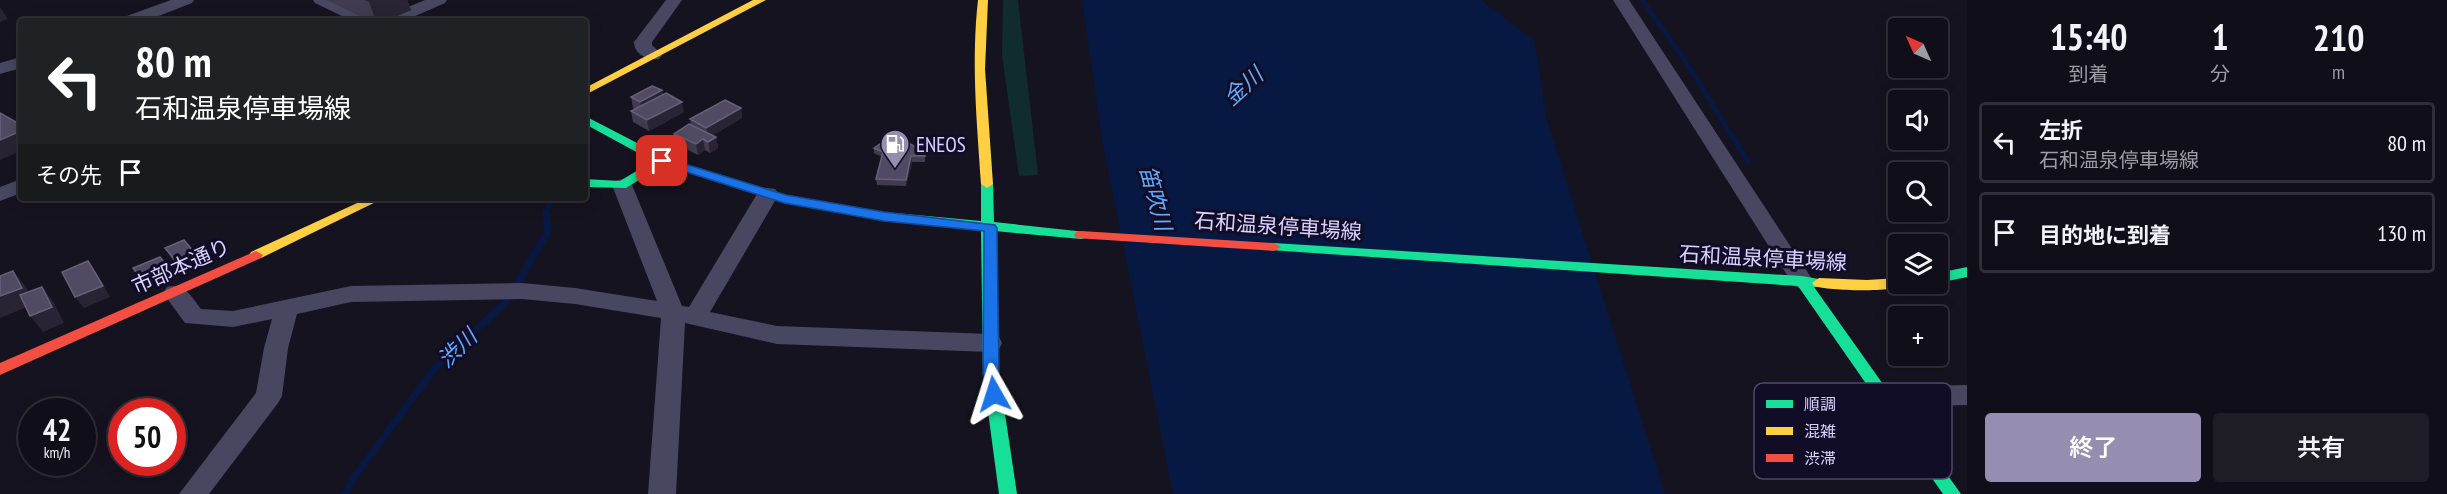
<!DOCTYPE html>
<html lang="ja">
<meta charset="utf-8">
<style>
body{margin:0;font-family:"PT Sans Narrow","Noto Sans JP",sans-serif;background:#1e1c25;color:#f1f3f6;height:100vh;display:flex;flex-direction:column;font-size:22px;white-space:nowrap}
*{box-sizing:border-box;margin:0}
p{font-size:20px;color:#9c9ca2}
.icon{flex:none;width:33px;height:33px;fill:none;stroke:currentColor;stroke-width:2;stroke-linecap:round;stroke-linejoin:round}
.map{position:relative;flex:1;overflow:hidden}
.drawer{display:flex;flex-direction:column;background:#100e18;width:480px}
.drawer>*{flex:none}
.hud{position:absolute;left:18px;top:18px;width:570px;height:183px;border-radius:6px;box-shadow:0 3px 15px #0003,0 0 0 2px #302e37;background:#202124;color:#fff;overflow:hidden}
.needle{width:39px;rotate:315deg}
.fabs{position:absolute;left:1888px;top:18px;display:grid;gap:12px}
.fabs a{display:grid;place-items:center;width:60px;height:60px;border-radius:6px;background:#100e18;box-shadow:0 3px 15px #0003,0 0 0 2px #302e37;font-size:30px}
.speed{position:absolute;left:18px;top:398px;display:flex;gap:12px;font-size:30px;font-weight:700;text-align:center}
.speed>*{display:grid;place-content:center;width:78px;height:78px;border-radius:50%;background:#100e18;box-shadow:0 3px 15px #0003,0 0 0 2px #302e37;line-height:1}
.speed small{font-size:15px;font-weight:400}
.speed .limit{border:9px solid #d22;background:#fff;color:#111}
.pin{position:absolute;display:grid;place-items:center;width:51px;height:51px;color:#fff;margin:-26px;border-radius:12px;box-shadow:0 3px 9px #0006}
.me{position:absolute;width:66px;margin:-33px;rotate:354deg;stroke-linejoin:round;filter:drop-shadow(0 0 4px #0008)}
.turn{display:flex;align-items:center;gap:21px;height:126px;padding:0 18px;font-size:27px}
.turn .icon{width:78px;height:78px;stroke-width:2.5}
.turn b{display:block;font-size:42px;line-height:51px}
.then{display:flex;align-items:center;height:57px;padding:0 18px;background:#0003;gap:12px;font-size:22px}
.eta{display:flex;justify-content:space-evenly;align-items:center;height:102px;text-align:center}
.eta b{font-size:36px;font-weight:600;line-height:42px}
.button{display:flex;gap:12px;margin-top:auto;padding:12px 18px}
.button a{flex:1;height:69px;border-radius:6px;background:#958eb1;color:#fff;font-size:24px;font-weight:600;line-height:69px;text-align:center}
.button a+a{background:#1e1c25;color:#f1f3f6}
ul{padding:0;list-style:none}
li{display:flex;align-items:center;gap:18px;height:81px;margin:0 12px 9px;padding:0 6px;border:3px solid #302e37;border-radius:6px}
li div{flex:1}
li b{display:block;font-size:22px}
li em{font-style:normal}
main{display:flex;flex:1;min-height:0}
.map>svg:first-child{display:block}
.green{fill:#102c2e}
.water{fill:#071843}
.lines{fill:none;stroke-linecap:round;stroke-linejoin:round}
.stream-far1{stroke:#071843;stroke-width:5}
.stream{stroke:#071843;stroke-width:7}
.street{fill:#494661;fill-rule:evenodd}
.fast{fill:#16e098;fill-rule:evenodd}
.slow{fill:#ffcf43;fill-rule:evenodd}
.jam{fill:#f24e42;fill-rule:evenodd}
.wall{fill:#403b4f}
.shaded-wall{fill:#282434}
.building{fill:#504b62;stroke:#66607b;stroke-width:1.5}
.route{fill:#1a73e8;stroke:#114b97;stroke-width:1.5}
.labels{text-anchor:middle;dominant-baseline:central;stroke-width:6;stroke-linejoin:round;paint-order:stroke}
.poi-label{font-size:21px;fill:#d9d1ff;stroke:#120d26;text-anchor:start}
.street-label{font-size:21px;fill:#d9d1ff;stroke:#120d26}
.water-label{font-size:22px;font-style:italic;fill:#5facff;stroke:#120d26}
.key{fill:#120d26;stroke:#4e4867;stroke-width:1.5}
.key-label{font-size:16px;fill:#d9d1ff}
</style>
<main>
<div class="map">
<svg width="1967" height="494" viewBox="0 0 1967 494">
<rect width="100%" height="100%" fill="#161320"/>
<!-- green -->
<polygon class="green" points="1003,0 1018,0 1038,175 1019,176 1002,55"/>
<!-- water -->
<polygon class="water" points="1082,0 1481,0 1535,41 1546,117 1665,494 1173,494 1103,146"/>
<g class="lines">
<!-- stream-far1 -->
<g class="stream-far1">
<polyline points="1642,0 1686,62 1748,162"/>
<polyline points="546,214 551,198"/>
</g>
<!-- stream -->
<polyline class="stream" points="345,494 355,476 435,368 508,300 548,231 546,212"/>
<!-- street -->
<g class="street">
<polygon points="171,0 194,0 192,3 146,21 122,21 124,17"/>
<polygon points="313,0 334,0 371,17 373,21 352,21 315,3"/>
<polygon points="425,0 447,0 445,3 404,21 382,21 384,17"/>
<path d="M666,0H682L652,42V45L662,55L659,59C648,61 634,54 634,42Z"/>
<polygon points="1613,0 1629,0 1810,276 1814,281 1810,286 1802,289 1794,286"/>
<polygon points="21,57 21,68 0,74 0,63"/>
<polygon points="21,179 21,193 0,201 0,187"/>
<path d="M622,179L629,181L632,185L682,306L689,307L757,194L761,189L768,188L775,189L779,194L710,312L777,326L990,334L999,337L1002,343L999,349L990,352L777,344L685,323L676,494H648L661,318L575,304L522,299L351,302L297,314L288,348L282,396L278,403L209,494H179L256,393L264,348L272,319L233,327L185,323L163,293L167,287C184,282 191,296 201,309L233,311L351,286L522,283L575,288L657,301L612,185L615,181Z"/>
<polygon points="1878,382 1926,386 1967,385 1967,405 1926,406 1869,399 1865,392 1869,385"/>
</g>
<!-- fast -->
<g class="fast">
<polygon points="585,116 666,158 787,195 884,212 981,221 981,184 987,180 993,184 994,222 1086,232 1088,235 1086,238 1081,239 995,231 999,374 1017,494 999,494 983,374 981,230 884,220 785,203 663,165 626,188 585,187 585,179 620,181 653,161 585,124"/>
<polygon points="1274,243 1802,276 1824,280 1826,283 1824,286 1814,287 1961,494 1943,494 1798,286 1269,250 1267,247"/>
<polygon points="1967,267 1967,277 1938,283 1938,273"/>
</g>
<!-- slow -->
<g class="slow">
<polygon points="753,0 766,0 585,95 585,88"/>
<path d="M978,0H988L985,69L993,184L987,188L981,184C977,122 971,62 978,0Z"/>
<polygon points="368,198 384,198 261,258 256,259 249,255 251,252"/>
<path d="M1819,278L1867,280L1899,278V284H1906C1896,293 1829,291 1814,286L1812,283Z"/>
</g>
<!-- jam -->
<g class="jam">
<polygon points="1081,231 1274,243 1281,247 1274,251 1076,238 1074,235 1076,232"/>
<polygon points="256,251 263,255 261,258 0,375 0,363"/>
</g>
</g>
<!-- wall -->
<g class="wall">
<polygon points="328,0 407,0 411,10 386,21 370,21 329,1"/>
<polygon points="662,90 663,94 684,112 649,131 633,122 631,111 635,109 633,108 631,97"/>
<polygon points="741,108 742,118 713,135 716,137 718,148 710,153 705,150 698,155 676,144 674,134 691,126 690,119"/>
<polygon points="874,148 925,156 925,162 912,162 906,186 877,185 876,179 882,157 874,153"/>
<polygon points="165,248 201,263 182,272 172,259"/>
</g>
<!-- shaded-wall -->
<g class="shaded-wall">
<polygon points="364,0 407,0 411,10 386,21 376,21 369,2"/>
<polygon points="0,7 8,19 0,22"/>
<polygon points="662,90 664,101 643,113 640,102"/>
<polygon points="682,102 684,112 649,131 647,120"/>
<polygon points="741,108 742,118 708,138 706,128"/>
<polygon points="21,131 21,151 0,160 0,140"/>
<polygon points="716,137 718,148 710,153 708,142"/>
<polygon points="703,139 705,150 698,155 696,144"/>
<polygon points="911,156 912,162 906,186 906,180"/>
<polygon points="194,252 201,263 182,272 175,260"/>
<polygon points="88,261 96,272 110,297 84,308 75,297"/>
<polygon points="13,271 26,287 34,304 0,318 0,296"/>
<polygon points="171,271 175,276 162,282 158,276"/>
<polygon points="156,272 159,278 145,285 141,279"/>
<polygon points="42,287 54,303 64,323 43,332 30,316"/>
</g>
<!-- building -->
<g class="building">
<polygon points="652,86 662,90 640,102 631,97"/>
<polygon points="666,93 682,102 647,120 631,111"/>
<polygon points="725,100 741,108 706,128 690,119"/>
<polygon points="0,113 21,125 21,131 0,140"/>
<polygon points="689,124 716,137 708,142 703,139 696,144 674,134"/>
<polygon points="893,135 920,149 925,156 911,156 906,180 876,179 883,152 874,148"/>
<polygon points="184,240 194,252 175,260 165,248"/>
<polygon points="160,257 171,271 158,276 156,272 141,279 133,268"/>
<polygon points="88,261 103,286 75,297 62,272"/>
<polygon points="13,271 22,288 0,296 0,276"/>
<polygon points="42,287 52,307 30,316 20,295"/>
</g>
<!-- route -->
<polygon class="route" points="662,157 786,195 884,212 995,225 997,228 999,374 1002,394 1000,398 988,398 983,374 984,231 884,221 784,203 658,163 656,161 658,158"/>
<!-- icons -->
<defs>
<g id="fuel-pin" transform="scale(1.5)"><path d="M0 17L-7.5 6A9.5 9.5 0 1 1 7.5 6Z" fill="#958eb1" stroke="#120d26"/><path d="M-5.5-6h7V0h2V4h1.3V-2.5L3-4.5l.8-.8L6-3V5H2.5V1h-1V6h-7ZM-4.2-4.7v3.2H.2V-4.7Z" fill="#fff"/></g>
</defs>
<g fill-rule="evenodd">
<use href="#fuel-pin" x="895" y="144"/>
</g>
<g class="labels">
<!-- poi labels -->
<g class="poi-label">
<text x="916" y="144">ENEOS</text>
</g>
<!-- street labels -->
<g class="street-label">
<text transform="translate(1278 226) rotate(4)">石和温泉停車場線</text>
<text transform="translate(1763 258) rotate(3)">石和温泉停車場線</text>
<text transform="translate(181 266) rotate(-24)">市部本通り</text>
</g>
<!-- water labels -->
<g class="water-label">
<text transform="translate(1243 86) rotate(-42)">金川</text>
<text transform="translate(1156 198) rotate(75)">笛吹川</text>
<text transform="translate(457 348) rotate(-44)">渋川</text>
</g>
</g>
<!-- legend -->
<rect x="1754" y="383" width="198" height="96" rx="9" class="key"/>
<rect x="1766" y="400" width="27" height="8" fill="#16e098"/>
<rect x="1766" y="427" width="27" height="8" fill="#ffcf43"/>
<rect x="1766" y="454" width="27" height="8" fill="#f24e42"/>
<g class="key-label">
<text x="1804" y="410">順調</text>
<text x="1804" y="437">混雑</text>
<text x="1804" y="464">渋滞</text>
</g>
</svg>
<div class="fabs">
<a><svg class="needle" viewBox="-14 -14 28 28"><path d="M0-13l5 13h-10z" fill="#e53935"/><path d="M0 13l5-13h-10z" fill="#9c9ca2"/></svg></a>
<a><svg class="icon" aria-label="sound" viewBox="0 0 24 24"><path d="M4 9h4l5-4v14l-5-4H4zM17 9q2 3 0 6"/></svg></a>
<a><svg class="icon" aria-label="search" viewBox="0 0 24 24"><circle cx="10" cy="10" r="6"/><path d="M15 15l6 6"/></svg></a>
<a><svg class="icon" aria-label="layers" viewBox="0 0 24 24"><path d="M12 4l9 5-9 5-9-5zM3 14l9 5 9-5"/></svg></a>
<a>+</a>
</div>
<div class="speed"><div>42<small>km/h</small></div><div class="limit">50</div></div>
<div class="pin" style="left:662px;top:161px;background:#d93025"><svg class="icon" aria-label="arrive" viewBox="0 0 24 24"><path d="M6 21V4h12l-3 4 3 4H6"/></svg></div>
<svg class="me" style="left:994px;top:394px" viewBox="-20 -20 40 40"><path d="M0-17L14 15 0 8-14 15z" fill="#1a73e8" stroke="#fff" stroke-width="4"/></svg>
<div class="hud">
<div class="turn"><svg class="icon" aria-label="left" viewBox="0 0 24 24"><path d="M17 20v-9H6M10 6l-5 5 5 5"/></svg><div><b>80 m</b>石和温泉停車場線</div></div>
<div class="then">その先<svg class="icon" aria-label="arrive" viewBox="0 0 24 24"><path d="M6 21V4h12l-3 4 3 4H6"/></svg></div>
</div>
</div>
<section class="drawer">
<div class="eta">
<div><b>15:40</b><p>到着</p></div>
<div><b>1</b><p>分</p></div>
<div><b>210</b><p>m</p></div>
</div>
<ul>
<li><svg class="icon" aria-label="left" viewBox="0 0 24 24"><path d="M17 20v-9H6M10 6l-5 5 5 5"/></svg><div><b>左折</b><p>石和温泉停車場線</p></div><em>80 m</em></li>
<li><svg class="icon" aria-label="arrive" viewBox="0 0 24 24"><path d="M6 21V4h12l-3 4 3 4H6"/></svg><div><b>目的地に到着</b></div><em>130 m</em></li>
</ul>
<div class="button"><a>終了</a><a>共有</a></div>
</section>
</main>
